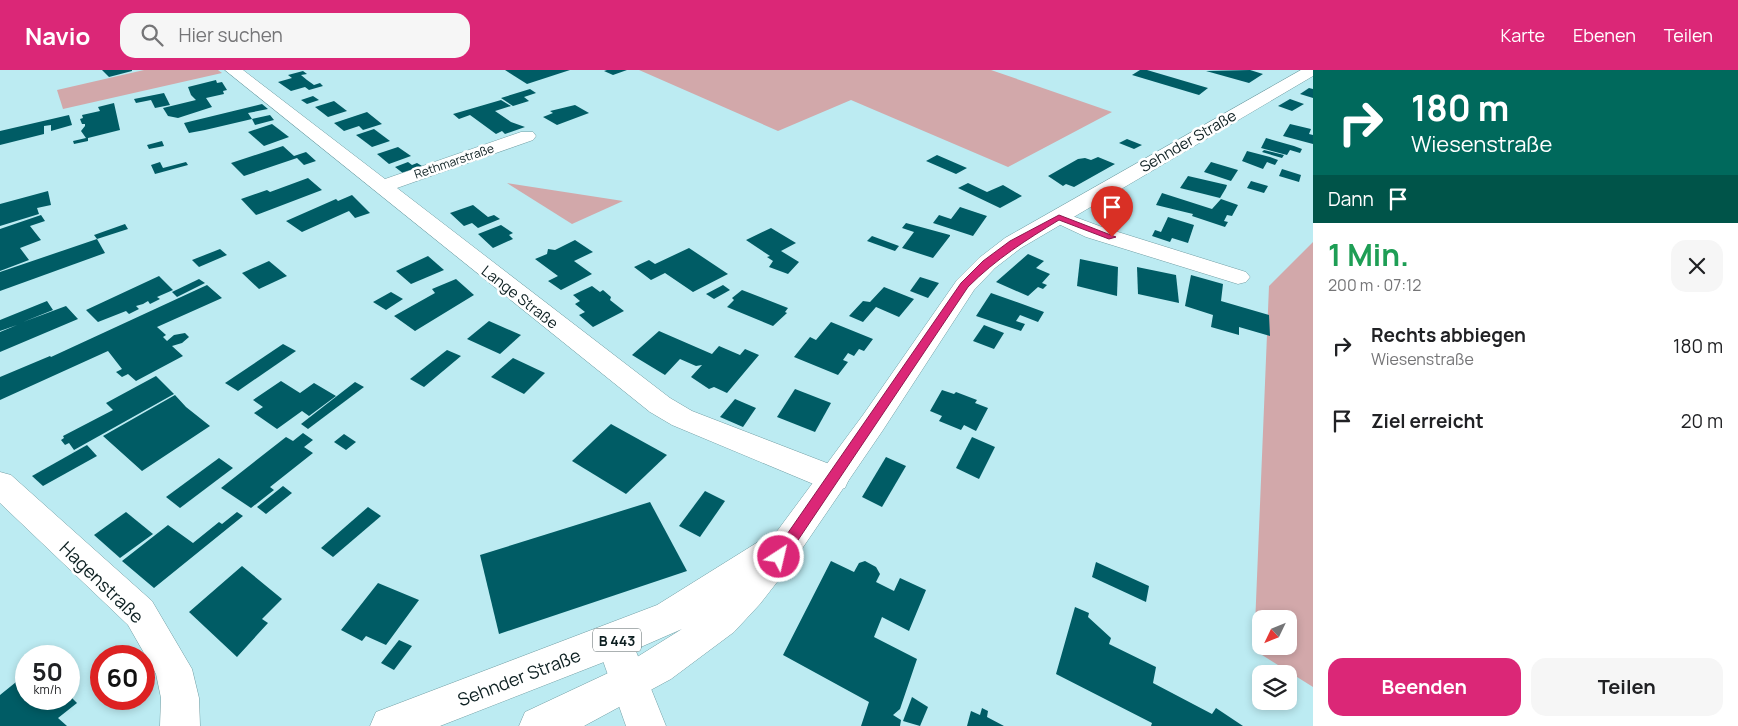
<!DOCTYPE html>
<html lang="de">
<meta charset="utf-8">
<style>
body{margin:0;font-family:Manrope,sans-serif;background:#f6f6f6;color:#202124;height:100vh;display:flex;flex-direction:column;font-size:19px;white-space:nowrap}
*{box-sizing:border-box;margin:0}
p{font-size:16px;color:#757577}
.icon{flex:none;width:28px;height:28px;fill:none;stroke:currentColor;stroke-width:2;stroke-linecap:round;stroke-linejoin:round}
.map{position:relative;flex:1;overflow:hidden}
.drawer{display:flex;flex-direction:column;background:#fff;width:425px}
.drawer>*{flex:none}
.guide{background:#00695c;color:#fff;overflow:hidden}
.needle{width:32px;rotate:227deg}
.tools{position:absolute;left:1252px;top:540px;display:grid;gap:10px}
.tools a{display:grid;place-items:center;width:45px;height:45px;border-radius:10px;background:#fff;box-shadow:0 2px 8px #0003;font-size:25px}
.speed{position:absolute;left:15px;top:575px;display:flex;gap:10px;font-size:25px;font-weight:700;text-align:center}
.speed>*{display:grid;place-content:center;width:65px;height:65px;border-radius:50%;background:#fff;box-shadow:0 2px 8px #0003;line-height:1}
.speed small{font-size:12px;font-weight:400}
.speed .limit{border:8px solid #d22;background:#fff;color:#111}
.pin{position:absolute;display:grid;place-items:center;width:42px;height:42px;color:#fff;margin:-51px -21px;border-radius:50% 50% 50% 0;rotate:-45deg;box-shadow:0 0 5px #0007}
.pin .icon{rotate:45deg}
.me{position:absolute;width:55px;margin:-28px;rotate:35deg;stroke-linejoin:round;filter:drop-shadow(0 0 4px #0008)}
.turn{display:flex;align-items:center;gap:18px;height:105px;padding:0 15px;font-size:22px}
.turn .icon{width:65px;height:65px;stroke-width:2.5}
.turn b{display:block;font-size:35px;line-height:42px}
.then{display:flex;align-items:center;height:48px;padding:0 15px;background:#0003;gap:10px;font-size:19px}
.round{display:grid;place-items:center;flex:none;width:52px;height:52px;border-radius:15px;background:#f6f6f6}
.overview{display:flex;align-items:center;justify-content:space-between;height:85px;padding:0 15px}
h1{font-size:30px;font-weight:700;line-height:38px;color:#1e9e55}
.button{display:flex;gap:10px;margin-top:auto;padding:10px 15px}
.button a{flex:1;height:58px;border-radius:15px;background:#db2777;color:#fff;font-size:20px;font-weight:700;line-height:58px;text-align:center}
.button a+a{background:#f6f6f6;color:#202124}
ul{padding:0;list-style:none}
li{display:flex;align-items:center;gap:15px;height:75px;padding:0 15px}
li div{flex:1}
li b{display:block;font-size:19px}
li em{font-style:normal}
header{display:flex;align-items:center;gap:30px;box-sizing:border-box;height:70px;padding:0 25px;background:#db2777;color:#fff}
header strong{font-size:24px}
nav{display:flex;gap:28px;margin-inline-start:auto;font-size:18px}
.search{width:350px;height:45px;background:#f6f6f6;display:flex;align-items:center;gap:12px;box-sizing:border-box;padding:0 18px;border-radius:15px;color:#757577;font-size:19px}
main{display:flex;flex:1;min-height:0}
.map>svg:first-child{display:block}
.green{fill:#d2a8aa;fill-rule:evenodd}
.building{fill:#005c65}
.lines{fill:none;stroke-linecap:round;stroke-linejoin:round}
.minor-casing{stroke:#719ea4;stroke-width:1}
.major-casing{stroke:#719ea4;stroke-width:1}
.minor{fill:#fff;fill-rule:evenodd}
.major{fill:#fff;fill-rule:evenodd}
.route{fill:#db2777;stroke:#8e194d}
.labels{text-anchor:middle;dominant-baseline:central;stroke-width:5;stroke-linejoin:round;paint-order:stroke}
.far-street-label{font-size:12px;fill:#0e2022;stroke:#fff}
.shield{fill:#fff;stroke:#566364;stroke-width:1}
.shield-label{font-size:14px;font-weight:bold;fill:#0e2022}
.street-label{font-size:15px;fill:#0e2022;stroke:#fff}
.near-street-label{font-size:18px;fill:#0e2022;stroke:#fff}
</style>
<header>
<strong>Navio</strong>
<div class="search"><svg class="icon" aria-label="search" viewBox="0 0 24 24"><circle cx="10" cy="10" r="6"/><path d="M15 15l6 6"/></svg>Hier suchen</div>
<nav><a>Karte</a><a>Ebenen</a><a>Teilen</a></nav>
</header>
<main>
<div class="map">
<svg width="1313" height="656" viewBox="0 0 1313 656">
<rect width="100%" height="100%" fill="#bcebf2"/>
<!-- green -->
<g class="green">
<polygon points="144,0 218,0 222,3 63,39 57,20"/>
<polygon points="639,0 991,0 1112,42 1008,97 851,30 778,61"/>
<polygon points="507,113 623,131 572,154"/>
<path d="M1313,172V617L1254,580L1269,216ZM1261,549H1289V576H1261Z"/>
</g>
<!-- building -->
<g class="building">
<polygon points="102,0 132,0 132,1 109,7"/>
<polygon points="505,0 570,0 527,14"/>
<polygon points="607,0 627,0 613,5 604,1"/>
<polygon points="1140,0 1147,0 1208,18 1199,25 1132,5"/>
<polygon points="1250,0 1263,4 1249,13 1206,1"/>
<polygon points="303,1 307,4 301,5 307,10 314,15 320,13 323,16 309,20 305,17 291,21 278,12 292,8 288,5"/>
<polygon points="216,10 217,13 222,12 227,20 223,21 224,24 206,28 212,37 178,48 168,46 163,38 196,30 191,25 188,17"/>
<polygon points="1309,18 1313,19 1313,28 1300,24"/>
<polygon points="530,19 536,23 524,27 529,31 513,36 501,28"/>
<polygon points="164,23 170,35 155,38 151,30 136,33 134,29"/>
<polygon points="313,26 319,30 307,34 301,30"/>
<polygon points="1290,29 1304,34 1292,41 1278,36"/>
<polygon points="501,30 511,36 495,41 511,52 525,57 505,64 502,61 496,64 470,45 459,49 453,44"/>
<polygon points="334,31 347,41 328,47 315,37"/>
<polygon points="114,33 120,60 88,68 88,71 74,74 73,71 86,68 81,61 85,56 85,54 82,54 80,49 83,48 82,45 100,41 98,37"/>
<polygon points="262,34 268,39 248,43 252,49 205,60 189,63 184,53"/>
<polygon points="575,35 589,43 557,55 543,47 553,43 550,41"/>
<polygon points="367,42 382,54 363,60 359,56 344,61 334,53"/>
<polygon points="69,45 72,55 51,61 51,55 44,56 44,64 0,75 0,61"/>
<polygon points="270,45 274,50 255,55 252,49"/>
<polygon points="272,54 289,67 264,76 248,62"/>
<polygon points="1290,54 1311,59 1309,64 1313,65 1313,74 1283,66"/>
<polygon points="374,59 390,71 372,77 356,65"/>
<polygon points="1266,68 1294,76 1302,79 1300,83 1290,80 1287,85 1261,78"/>
<polygon points="1127,69 1142,75 1134,79 1119,73"/>
<polygon points="162,71 164,76 149,79 147,75"/>
<polygon points="283,76 294,86 306,82 316,91 304,95 297,88 244,106 231,93"/>
<polygon points="398,77 411,86 389,94 377,84"/>
<polygon points="1264,80 1284,85 1282,88 1262,82"/>
<polygon points="1247,81 1270,87 1278,90 1275,95 1267,92 1263,99 1242,91"/>
<polygon points="937,85 967,98 956,104 926,91"/>
<polygon points="1098,87 1115,94 1074,117 1066,114 1063,116 1048,106 1078,89 1085,88 1091,90"/>
<polygon points="160,92 163,98 186,92 188,95 155,104 151,95"/>
<polygon points="408,92 412,95 417,93 422,96 404,104 395,97"/>
<polygon points="1211,92 1238,100 1231,111 1204,102"/>
<polygon points="1282,99 1301,105 1299,112 1279,106"/>
<polygon points="1188,106 1227,115 1226,118 1220,128 1180,118"/>
<polygon points="308,108 322,120 259,144 256,145 241,129 267,120 270,122"/>
<polygon points="1251,111 1268,116 1264,123 1247,118"/>
<polygon points="968,113 987,122 1003,115 1022,126 1000,138 958,118"/>
<polygon points="48,121 51,135 37,138 39,144 0,156 0,134"/>
<polygon points="1162,123 1212,139 1221,129 1238,135 1232,146 1227,145 1224,151 1228,152 1225,157 1192,146 1193,144 1156,135"/>
<polygon points="352,125 370,143 355,148 349,141 302,162 286,151 336,129 338,131"/>
<polygon points="473,135 488,147 494,145 500,149 478,158 472,153 464,156 450,143"/>
<polygon points="960,137 987,146 973,166 933,153 939,145 951,149"/>
<polygon points="41,145 45,151 30,156 41,170 20,178 29,190 0,201 0,159"/>
<polygon points="1168,147 1194,155 1188,173 1172,168 1170,172 1152,166 1155,160 1161,162"/>
<polygon points="906,153 950,165 950,166 933,188 902,178 914,162 902,158"/>
<polygon points="125,154 128,159 97,169 94,165"/>
<polygon points="501,155 513,163 509,165 513,169 493,178 478,164"/>
<polygon points="771,158 796,173 781,181 799,192 788,204 769,197 773,191 767,187 770,186 746,170"/>
<polygon points="872,166 899,176 895,181 867,171"/>
<polygon points="97,169 105,183 0,221 0,202"/>
<polygon points="575,170 593,182 574,191 592,204 561,220 548,211 558,206 535,189 547,184 548,179 555,180"/>
<polygon points="689,178 728,204 693,222 665,203 651,210 634,197 649,190 655,194"/>
<polygon points="220,179 227,185 199,197 192,190"/>
<polygon points="1028,184 1044,191 1036,198 1050,204 1042,213 1047,215 1043,219 1038,217 1028,226 996,212"/>
<polygon points="428,186 444,200 411,214 396,201"/>
<polygon points="1080,189 1118,197 1117,226 1077,216"/>
<polygon points="269,191 287,206 259,219 242,203"/>
<polygon points="1137,197 1176,205 1179,233 1138,224"/>
<polygon points="1191,205 1223,214 1221,231 1269,245 1270,266 1239,257 1239,265 1211,257 1213,245 1185,236"/>
<polygon points="159,206 173,220 157,227 160,229 150,234 148,231 143,234 136,236 139,239 129,244 126,241 98,252 86,240"/>
<polygon points="920,207 939,213 928,228 910,221"/>
<polygon points="199,209 205,213 177,227 172,222"/>
<polygon points="456,209 474,225 415,261 394,246 435,223 432,219"/>
<polygon points="207,215 222,228 157,257 166,265 163,267 167,271 174,265 185,263 189,267 182,273 172,276 183,286 136,311 128,304 122,307 116,302 122,299 108,281 0,330 0,307 50,286 51,287"/>
<polygon points="723,215 730,220 714,229 706,224"/>
<polygon points="592,216 600,222 603,220 611,227 610,230 624,241 593,257 579,245 585,242 575,234 580,231 573,225"/>
<polygon points="884,217 914,229 899,247 876,237 863,252 849,246 863,231 870,232"/>
<polygon points="742,220 788,238 785,242 787,243 773,256 727,237 734,230 732,228"/>
<polygon points="391,222 403,229 386,240 373,232"/>
<polygon points="991,223 1025,235 1044,242 1038,252 1020,245 1016,251 1025,254 1021,261 976,246"/>
<polygon points="47,231 53,240 23,252 66,236 78,249 0,282 0,262 17,255 0,261 0,250"/>
<polygon points="489,251 521,265 500,284 467,269"/>
<polygon points="831,252 873,269 864,281 859,279 854,286 848,283 843,290 848,292 838,305 794,287 810,267 816,270"/>
<polygon points="984,255 1004,263 994,279 973,271"/>
<polygon points="659,261 712,284 719,276 740,285 745,279 759,285 727,323 714,317 709,319 691,307 702,295 696,296 680,289 665,305 632,285"/>
<polygon points="283,274 296,281 238,321 225,313"/>
<polygon points="447,280 461,286 424,317 410,309"/>
<polygon points="513,288 545,303 524,324 491,307"/>
<polygon points="156,306 174,324 74,380 69,373 65,375 61,370 64,368 63,366 113,340 106,333"/>
<polygon points="281,311 300,323 314,313 336,326 309,346 302,341 277,359 254,343 263,337 253,330"/>
<polygon points="355,312 364,317 308,359 301,354"/>
<polygon points="795,319 831,333 815,362 777,347"/>
<polygon points="942,320 954,324 956,322 977,330 975,333 988,338 976,361 964,355 961,360 939,351 942,346 930,341"/>
<polygon points="175,325 186,337 210,356 142,401 103,366"/>
<polygon points="735,329 756,338 743,357 720,347"/>
<polygon points="611,354 667,385 626,424 572,391"/>
<polygon points="303,363 313,370 304,377 313,383 270,417 274,420 251,438 221,418 286,367 293,371"/>
<polygon points="344,364 356,372 346,380 334,372"/>
<polygon points="972,367 995,377 979,409 956,398"/>
<polygon points="87,375 97,386 43,416 32,406"/>
<polygon points="886,387 906,396 882,437 862,427"/>
<polygon points="219,388 233,398 180,438 166,427"/>
<polygon points="283,416 292,423 266,444 257,437"/>
<polygon points="705,421 725,431 700,467 679,456"/>
<polygon points="650,432 687,501 499,564 480,485"/>
<polygon points="368,437 381,446 333,487 321,478"/>
<polygon points="126,442 153,464 120,488 94,465"/>
<polygon points="237,442 243,446 154,518 122,491 168,455 193,473 219,452 222,454"/>
<polygon points="831,491 854,502 859,493 865,491 876,497 880,504 876,512 894,521 900,508 926,520 909,561 882,547 874,567 917,589 900,639 893,645 901,650 900,656 861,656 869,632 783,585"/>
<polygon points="1096,492 1149,516 1146,532 1092,507"/>
<polygon points="242,496 282,529 262,549 268,553 237,587 189,542"/>
<polygon points="378,513 419,530 386,575 366,566 362,571 341,560"/>
<polygon points="1075,537 1089,543 1088,547 1111,568 1109,574 1156,597 1153,613 1212,644 1216,638 1243,656 1151,656 1152,653 1056,604"/>
<polygon points="399,570 412,576 394,600 381,593"/>
<polygon points="26,604 26,629 69,629 69,625 77,633 58,648 67,656 0,656 0,625"/>
<polygon points="912,627 928,637 920,656 903,651"/>
<polygon points="982,638 988,641 987,647 1004,656 967,656 971,641 980,645"/>
</g>
<g class="lines">
<!-- minor casing -->
<g class="minor-casing">
<g id="minor">
<polygon points="225,0 243,0 385,109 521,62 533,62 536,66 533,70 397,118 670,328 692,341 845,400 849,409 845,418 834,421 823,418 672,355 650,342"/>
<polygon points="1059,141 1102,157 1246,202 1250,207 1246,212 1238,214 1086,167 1052,151 1049,147 1052,143"/>
<polygon points="0,402 11,405 152,531 192,599 199,628 200,656 160,656 161,628 156,604 128,555 0,433"/>
<polygon points="614,554 627,559 666,656 626,656 596,571 601,559"/>
</g>
</g>
<!-- major casing -->
<g class="major-casing">
<polygon id="major" points="1301,0 1313,0 1313,6 1021,178 995,198 974,220 883,360 795,489 760,534 734,562 671,609 584,656 519,656 525,642 621,597 682,559 627,583 440,656 370,656 376,642 657,535 758,472 772,468 863,345 957,210 979,188 1005,168"/>
</g>
<!-- minor -->
<use href="#minor" class="minor"/>
<!-- major -->
<use href="#major" class="major"/>
</g>
<!-- route -->
<path class="route" d="M1059,145L1116,167L1109,169L1059,150C1026,170 996,189 968,217L784,491L779,493L774,491L772,487L774,483L961,213L983,191L1010,171Z"/>
<g class="labels">
<!-- far-street labels -->
<g class="far-street-label">
<text transform="translate(454 91) rotate(-19)">Rethmarstraße</text>
</g>
<!-- shield labels -->
<rect class="shield" x="593" y="558.5" width="48" height="23" rx="4"/>
<g class="shield-label">
<text x="617" y="570">B 443</text>
</g>
<!-- street labels -->
<g class="street-label">
<text transform="translate(1188 71) rotate(-30)">Sehnder Straße</text>
<text transform="translate(520 227) rotate(38)">Lange Straße</text>
</g>
<!-- near-street labels -->
<g class="near-street-label">
<text transform="translate(102 512) rotate(44)">Hagenstraße</text>
<text transform="translate(519 607) rotate(-21)">Sehnder Straße</text>
</g>
</g>
</svg>
<div class="tools">
<a><svg class="needle" viewBox="-14 -14 28 28"><path d="M0-13l5 13h-10z" fill="#e53935"/><path d="M0 13l5-13h-10z" fill="#757577"/></svg></a>
<a><svg class="icon" aria-label="layers" viewBox="0 0 24 24"><path d="M12 4l9 5-9 5-9-5zM3 14l9 5 9-5"/></svg></a>
</div>
<div class="speed"><div>50<small>km/h</small></div><div class="limit">60</div></div>
<div class="pin" style="left:1112px;top:167px;background:#d93025"><svg class="icon" aria-label="arrive" viewBox="0 0 24 24"><path d="M6 21V4h12l-3 4 3 4H6"/></svg></div>
<svg class="me" style="left:779px;top:487px" viewBox="-20 -20 40 40"><circle r="17" fill="#db2777" stroke="#fff" stroke-width="3"/><path d="M0-11L8 9 0 5-8 9z" fill="#fff"/></svg>
</div>
<section class="drawer">
<div class="guide">
<div class="turn"><svg class="icon" aria-label="right" viewBox="0 0 24 24"><path d="M7 20v-9h11M14 6l5 5-5 5"/></svg><div><b>180 m</b>Wiesenstraße</div></div>
<div class="then">Dann<svg class="icon" aria-label="arrive" viewBox="0 0 24 24"><path d="M6 21V4h12l-3 4 3 4H6"/></svg></div>
</div>
<div class="overview"><div><h1>1 Min.</h1><p>200 m · 07:12</p></div><a class="round"><svg class="icon" aria-label="close" viewBox="0 0 24 24"><path d="M6 6l12 12M18 6L6 18"/></svg></a></div>
<ul>
<li><svg class="icon" aria-label="right" viewBox="0 0 24 24"><path d="M7 20v-9h11M14 6l5 5-5 5"/></svg><div><b>Rechts abbiegen</b><p>Wiesenstraße</p></div><em>180 m</em></li>
<li><svg class="icon" aria-label="arrive" viewBox="0 0 24 24"><path d="M6 21V4h12l-3 4 3 4H6"/></svg><div><b>Ziel erreicht</b></div><em>20 m</em></li>
</ul>
<div class="button"><a>Beenden</a><a>Teilen</a></div>
</section>
</main>
